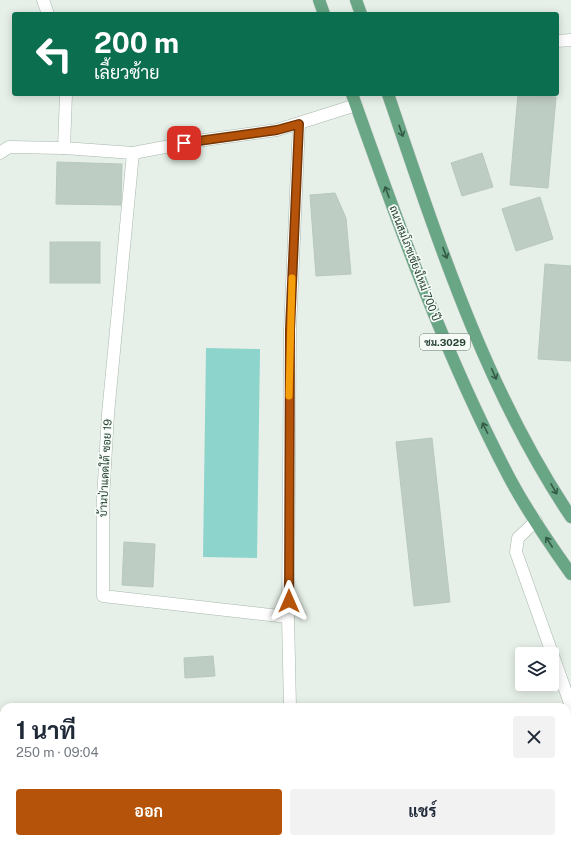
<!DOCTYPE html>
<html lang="th">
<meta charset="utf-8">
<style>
body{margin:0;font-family:"Public Sans",Sarabun,sans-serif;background:#f2f2f3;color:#1f2937;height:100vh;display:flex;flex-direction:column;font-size:15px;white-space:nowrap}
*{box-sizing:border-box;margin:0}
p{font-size:13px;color:#747a83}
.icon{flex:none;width:22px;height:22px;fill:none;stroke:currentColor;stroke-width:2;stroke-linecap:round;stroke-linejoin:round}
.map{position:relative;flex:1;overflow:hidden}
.details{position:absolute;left:0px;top:703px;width:571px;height:140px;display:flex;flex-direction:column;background:#fff;border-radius:12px 12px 0 0;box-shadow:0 2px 10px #0003}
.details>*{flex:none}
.top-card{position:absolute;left:12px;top:12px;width:547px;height:84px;border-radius:4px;box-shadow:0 2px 10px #0003;background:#0b6e4f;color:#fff;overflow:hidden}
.buttons{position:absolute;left:515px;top:647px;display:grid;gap:8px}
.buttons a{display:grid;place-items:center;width:44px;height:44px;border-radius:4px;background:#fff;box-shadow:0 2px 10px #0003;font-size:20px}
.pin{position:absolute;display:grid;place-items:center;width:34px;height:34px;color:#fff;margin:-17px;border-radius:8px;box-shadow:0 2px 6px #0006}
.me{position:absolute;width:44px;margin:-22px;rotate:0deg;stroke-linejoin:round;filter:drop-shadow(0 0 3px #0008)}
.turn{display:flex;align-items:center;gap:14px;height:84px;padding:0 16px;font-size:18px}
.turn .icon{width:52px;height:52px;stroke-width:2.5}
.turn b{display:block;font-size:28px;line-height:34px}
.round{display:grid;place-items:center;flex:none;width:42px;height:42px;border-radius:4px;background:#f2f2f3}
.overview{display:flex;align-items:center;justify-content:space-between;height:68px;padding:0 16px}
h1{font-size:24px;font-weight:700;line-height:30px}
.action{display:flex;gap:8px;margin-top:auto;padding:8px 16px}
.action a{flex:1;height:46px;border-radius:4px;background:#b45309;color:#fff;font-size:16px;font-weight:700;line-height:46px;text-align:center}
.action a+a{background:#f2f2f3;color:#1f2937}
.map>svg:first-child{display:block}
.water{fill:#8dd5cc}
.building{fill:#becdc3;stroke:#b7c9bd}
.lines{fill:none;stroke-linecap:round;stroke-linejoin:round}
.street-casing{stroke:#a8b8ad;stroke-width:13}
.primary-casing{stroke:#c1cac5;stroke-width:13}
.street{stroke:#fff;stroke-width:12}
.primary{stroke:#69a685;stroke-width:12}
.oneway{stroke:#345b46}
.route-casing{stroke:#753606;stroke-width:10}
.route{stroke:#b45309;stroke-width:7}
.slow{stroke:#f59e0b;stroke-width:7}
.labels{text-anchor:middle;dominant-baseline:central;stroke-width:3.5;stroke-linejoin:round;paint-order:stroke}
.shield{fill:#f7fbf8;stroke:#637a6d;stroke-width:1}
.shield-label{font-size:10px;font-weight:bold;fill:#234231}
.street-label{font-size:11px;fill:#234231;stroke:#f7fbf8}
</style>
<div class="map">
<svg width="571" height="843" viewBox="0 0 571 843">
<rect width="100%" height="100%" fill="#e6efe8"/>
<!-- water -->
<polygon class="water" points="206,348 260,349 257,558 203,557"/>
<!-- building -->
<g class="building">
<polygon points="518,94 556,97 548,188 510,185"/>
<polygon points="482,153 493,187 462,196 451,163"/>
<polygon points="57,162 122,164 121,205 56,204"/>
<polygon points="335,193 346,218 351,274 316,276 310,195"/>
<polygon points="540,197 553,239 516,251 502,209"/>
<rect x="50" y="242" width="50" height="41"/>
<polygon points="545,264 571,266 571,361 538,359"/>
<polygon points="432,438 450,602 414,606 396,442"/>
<polygon points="124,542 155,544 153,587 122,585"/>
<polygon points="213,656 215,676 185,678 184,658"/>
</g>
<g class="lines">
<!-- street casing -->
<g class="street-casing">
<g id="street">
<polyline points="43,0 48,14"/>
<polyline points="557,41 571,40"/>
<polyline points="64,148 66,94"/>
<polyline points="0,153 9,147 64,148 133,153 197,141 277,130 356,105"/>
<polyline points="133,153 108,414 103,499 103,596 288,617"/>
<polyline points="536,521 518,538 516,552 571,706"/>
<polyline points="290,707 288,617 290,330 299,124"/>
<polyline points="0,777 4,777"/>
<polyline points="291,839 291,843"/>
<polyline points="40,843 41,839"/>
</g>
</g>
<!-- primary casing -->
<g class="primary-casing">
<g id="primary">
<polyline points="319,0 324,14"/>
<polyline points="356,0 361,14"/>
<path d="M352,94C398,224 445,355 509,477C527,511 549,543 571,574"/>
<path d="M388,94C437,238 485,389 571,517"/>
</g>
</g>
<!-- street -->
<use href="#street" class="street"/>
<!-- primary -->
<use href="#primary" class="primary"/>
</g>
<!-- one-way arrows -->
<defs><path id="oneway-shaft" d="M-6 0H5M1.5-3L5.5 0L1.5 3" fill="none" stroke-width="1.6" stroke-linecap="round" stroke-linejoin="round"/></defs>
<g class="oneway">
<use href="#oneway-shaft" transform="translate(401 131) rotate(71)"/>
<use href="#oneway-shaft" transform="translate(387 192) rotate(-110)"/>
<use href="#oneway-shaft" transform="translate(445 253) rotate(70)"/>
<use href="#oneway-shaft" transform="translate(494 374) rotate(66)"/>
<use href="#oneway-shaft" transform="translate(485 428) rotate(-116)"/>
<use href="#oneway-shaft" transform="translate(554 489) rotate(60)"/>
<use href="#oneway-shaft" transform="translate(549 542) rotate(-123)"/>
</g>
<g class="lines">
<!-- route casing -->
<g class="route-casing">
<polyline id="route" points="184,143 277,130 299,124 290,330 289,601"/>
</g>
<!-- route -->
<use href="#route" class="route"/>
<!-- slow -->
<polyline class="slow" points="289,396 292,278"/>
</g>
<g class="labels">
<!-- shield labels -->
<rect class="shield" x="420" y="334" width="50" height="16" rx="3"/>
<g class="shield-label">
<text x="445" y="342">ชม.3029</text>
</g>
<!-- street labels -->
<g class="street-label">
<text transform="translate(415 263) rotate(69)">ถนนสมโภชเชียงใหม่ 700 ปี</text>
<text transform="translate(105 468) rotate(-87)">บ้านป่าแดดใต้ ซอย 19</text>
</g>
</g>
</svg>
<div class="buttons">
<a><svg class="icon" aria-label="layers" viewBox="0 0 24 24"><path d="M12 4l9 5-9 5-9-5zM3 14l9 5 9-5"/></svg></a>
</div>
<div class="pin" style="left:184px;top:143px;background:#d93025"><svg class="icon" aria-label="arrive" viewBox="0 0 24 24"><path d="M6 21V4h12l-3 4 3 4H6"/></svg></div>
<svg class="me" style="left:289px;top:601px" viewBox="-20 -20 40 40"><path d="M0-17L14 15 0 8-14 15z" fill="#b45309" stroke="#fff" stroke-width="4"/></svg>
<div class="top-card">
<div class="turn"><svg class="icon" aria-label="left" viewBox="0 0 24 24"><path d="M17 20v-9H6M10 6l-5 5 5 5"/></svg><div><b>200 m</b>เลี้ยวซ้าย</div></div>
</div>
<section class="details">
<div class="overview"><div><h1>1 นาที</h1><p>250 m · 09:04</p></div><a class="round"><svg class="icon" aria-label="close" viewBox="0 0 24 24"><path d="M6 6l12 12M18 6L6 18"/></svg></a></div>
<div class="action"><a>ออก</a><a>แชร์</a></div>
</section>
</div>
